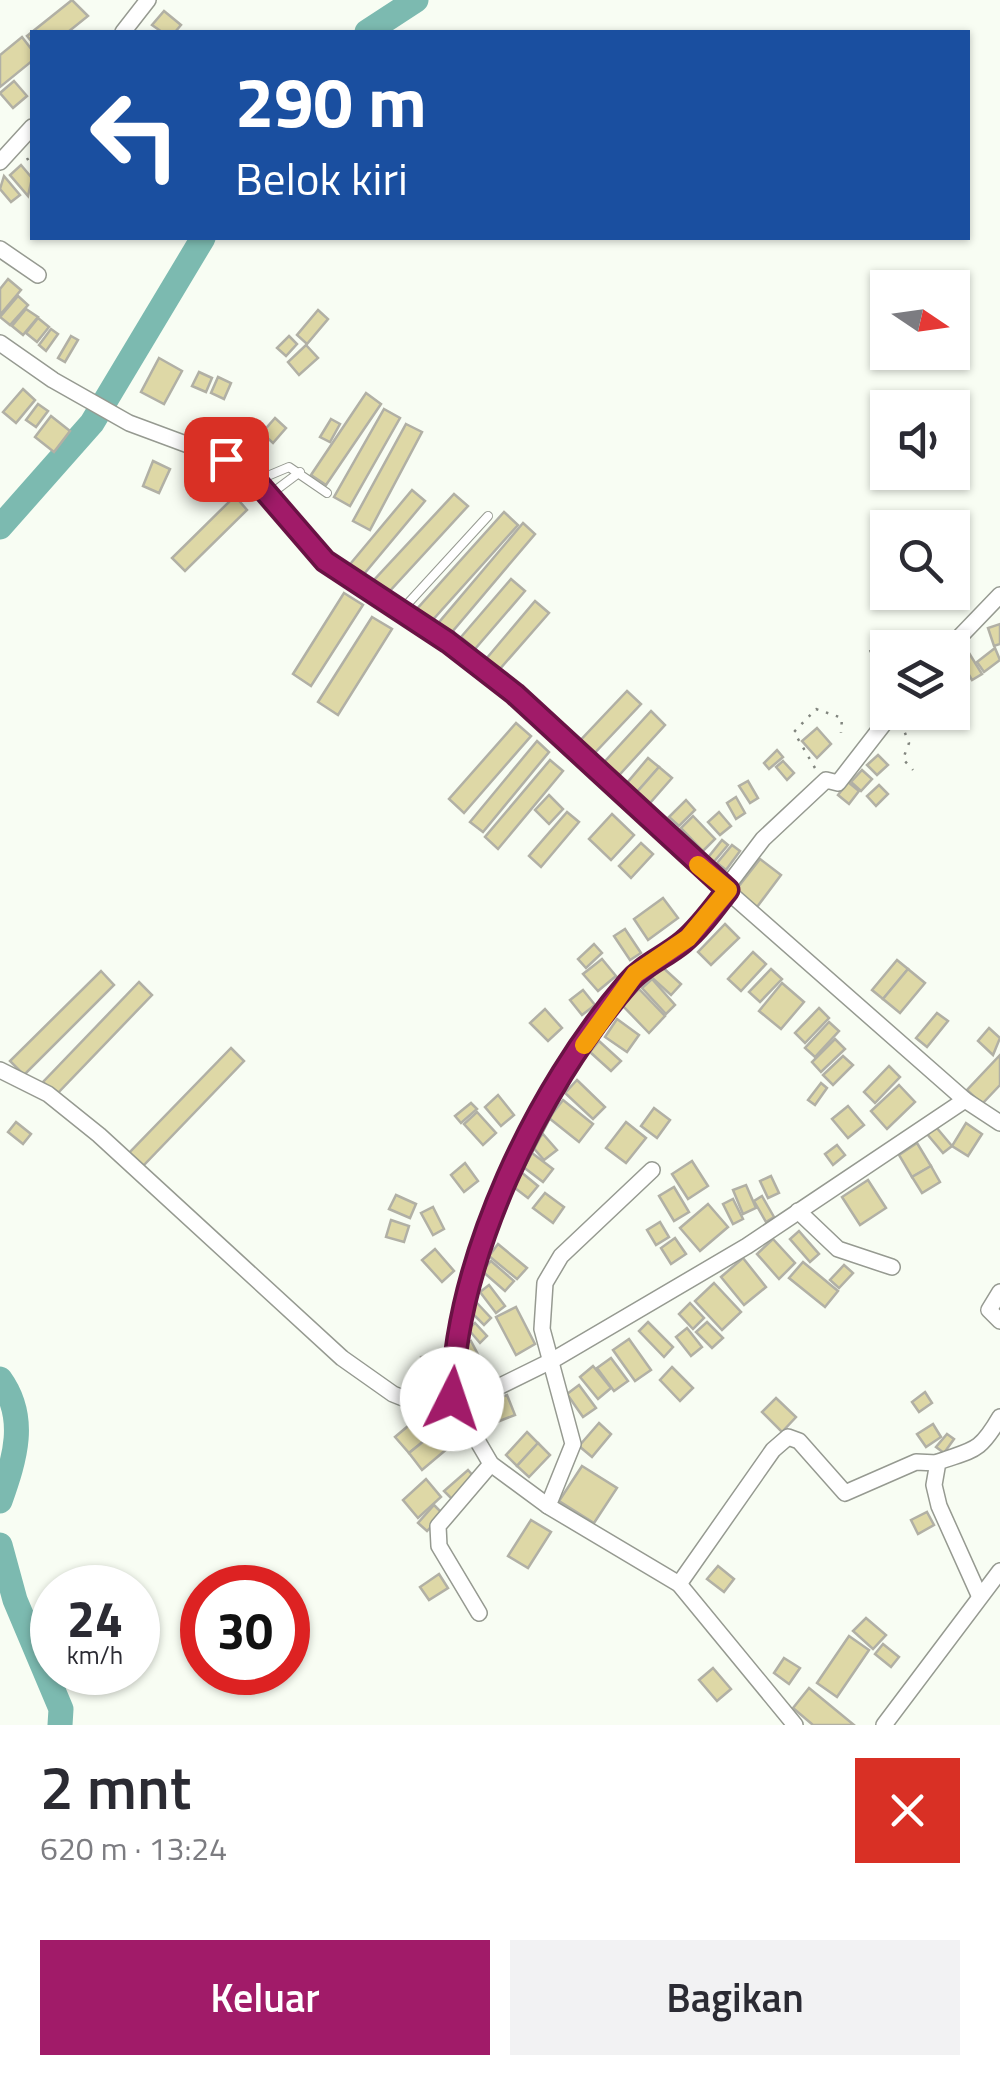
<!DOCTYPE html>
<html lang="id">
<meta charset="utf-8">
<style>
body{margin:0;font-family:"Titillium Web",sans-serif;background:#f2f2f3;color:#2b2b33;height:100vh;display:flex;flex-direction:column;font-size:38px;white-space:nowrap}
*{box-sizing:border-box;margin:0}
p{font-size:32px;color:#7c7c81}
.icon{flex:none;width:55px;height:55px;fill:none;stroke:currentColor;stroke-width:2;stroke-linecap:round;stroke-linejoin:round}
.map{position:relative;height:1725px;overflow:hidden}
.panel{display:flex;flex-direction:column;background:#fff;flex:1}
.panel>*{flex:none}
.top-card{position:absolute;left:30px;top:30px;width:940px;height:210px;border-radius:0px;box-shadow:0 2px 8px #0004;background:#1a4fa0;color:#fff;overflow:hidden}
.needle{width:65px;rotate:103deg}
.controls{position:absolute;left:870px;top:270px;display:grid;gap:20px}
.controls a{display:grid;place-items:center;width:100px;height:100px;border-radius:0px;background:#fff;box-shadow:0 2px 8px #0004;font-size:50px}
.speed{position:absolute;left:30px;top:1565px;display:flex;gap:20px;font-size:50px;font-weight:700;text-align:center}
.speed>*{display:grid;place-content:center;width:130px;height:130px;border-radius:50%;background:#fff;box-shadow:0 2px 8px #0004;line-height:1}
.speed small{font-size:25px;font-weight:400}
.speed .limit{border:15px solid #d22;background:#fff;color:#111}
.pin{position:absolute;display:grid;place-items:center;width:85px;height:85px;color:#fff;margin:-42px;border-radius:20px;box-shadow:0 5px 15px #0006}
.me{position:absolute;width:110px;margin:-55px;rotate:4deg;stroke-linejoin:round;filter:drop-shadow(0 0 8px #0008)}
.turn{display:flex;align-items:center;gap:35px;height:210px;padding:0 40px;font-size:45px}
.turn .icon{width:130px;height:130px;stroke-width:2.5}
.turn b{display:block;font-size:70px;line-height:85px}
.round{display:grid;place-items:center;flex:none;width:105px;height:105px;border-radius:0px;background:#f2f2f3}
.headline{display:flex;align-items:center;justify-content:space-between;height:170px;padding:0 40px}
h1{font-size:60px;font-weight:600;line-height:75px}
.action{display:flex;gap:20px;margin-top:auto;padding:20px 40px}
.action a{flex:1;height:115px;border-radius:0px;background:#a11b69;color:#fff;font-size:40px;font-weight:600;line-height:115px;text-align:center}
.action a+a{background:#f2f2f3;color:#2b2b33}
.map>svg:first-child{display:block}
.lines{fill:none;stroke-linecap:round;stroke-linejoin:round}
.river{stroke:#7cbab0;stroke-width:25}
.building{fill:#ded8a6;stroke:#b1b0a5;stroke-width:2.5}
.lane-casing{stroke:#969a91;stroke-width:10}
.street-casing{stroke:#969a91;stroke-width:18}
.path{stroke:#81857e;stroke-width:2.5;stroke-dasharray:2.5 8;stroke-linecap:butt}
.lane{stroke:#fff;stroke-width:8}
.street{stroke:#fff;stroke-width:15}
.route-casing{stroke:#691244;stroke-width:25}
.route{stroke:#a11b69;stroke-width:18}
.slow{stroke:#f59e0b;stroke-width:18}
</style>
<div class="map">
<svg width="1000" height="1725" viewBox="0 0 1000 1725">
<rect width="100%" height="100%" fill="#f8fdf3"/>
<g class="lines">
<!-- river -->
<g class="river">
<polyline points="367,32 416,0"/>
<polyline points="0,527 92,423 203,238"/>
<path d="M0,1379C28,1418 15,1458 0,1501"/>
<polyline points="0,1545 15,1600 61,1709 60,1725"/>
</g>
</g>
<!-- building -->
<g class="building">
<polygon points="72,0 88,16 68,32 32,32 32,42 27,36"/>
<polygon points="164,11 181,25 175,32 162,32 152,25"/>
<polygon points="22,37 32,50 32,61 0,87 0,55"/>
<polygon points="14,81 27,96 13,108 0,93"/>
<polygon points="21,165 32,178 28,196 10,175"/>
<polygon points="4,176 20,195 11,202 0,189"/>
<polygon points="8,279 21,290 0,315 0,289"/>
<polygon points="18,296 28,305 10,325 0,317"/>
<polygon points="26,309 38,317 23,335 12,326"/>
<polygon points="318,310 328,319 307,344 297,335"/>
<polygon points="38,318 49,327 37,342 26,333"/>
<polygon points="51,329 58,334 46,351 39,345"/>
<polygon points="71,336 78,340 65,362 58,358"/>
<polygon points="289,336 297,344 286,356 277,348"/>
<polygon points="306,345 318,358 299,375 288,362"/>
<polygon points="159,358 182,371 164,404 141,392"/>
<polygon points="199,372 212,378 206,392 192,386"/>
<polygon points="218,377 231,383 224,399 211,393"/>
<polygon points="23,389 35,400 16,423 3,412"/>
<polygon points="366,393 381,404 326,485 311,475"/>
<polygon points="38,404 48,411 36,427 26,420"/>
<polygon points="384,409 400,418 350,506 334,497"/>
<polygon points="51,416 70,431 54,452 35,437"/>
<polygon points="275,418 286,428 273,443 262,433"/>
<polygon points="331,419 340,424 330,442 320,437"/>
<polygon points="406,424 422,432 370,530 353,521"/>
<polygon points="153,461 170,469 159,493 143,486"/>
<polygon points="412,490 425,501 359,580 346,569"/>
<polygon points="454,494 468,506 388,593 374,580"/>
<polygon points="235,496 247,510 185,571 172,558"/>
<polygon points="504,512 518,525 430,623 416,610"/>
<polygon points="523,523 535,534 447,638 435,627"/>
<polygon points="511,579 525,591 475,649 461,637"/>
<polygon points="344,593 363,605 311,686 293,674"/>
<polygon points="535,601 549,613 499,670 486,659"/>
<polygon points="372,617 392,629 338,715 318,702"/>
<polygon points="1000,624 1000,644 994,646 988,628"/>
<polygon points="995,648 1000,660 984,672 977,662"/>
<polygon points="969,653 982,674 972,680 959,658"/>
<polygon points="956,657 969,678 956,686 952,659"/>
<polygon points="627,691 641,704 589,759 575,746"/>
<polygon points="651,711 665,725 612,783 597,770"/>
<polygon points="516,723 531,736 464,813 449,799"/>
<polygon points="817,728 831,744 817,758 802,741"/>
<polygon points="537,741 549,752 483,832 470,822"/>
<polygon points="777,750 783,757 769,769 764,763"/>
<polygon points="878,755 888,765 877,775 867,765"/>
<polygon points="648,758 659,767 637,792 627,783"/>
<polygon points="550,760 563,771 498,849 485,837"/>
<polygon points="783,761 794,773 787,780 776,767"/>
<polygon points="659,767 672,778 650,803 637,792"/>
<polygon points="862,770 872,779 861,791 851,782"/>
<polygon points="748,781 758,798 750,803 739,786"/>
<polygon points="848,782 859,791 849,804 838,795"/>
<polygon points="879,785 888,794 876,806 867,796"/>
<polygon points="549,795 563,809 549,824 535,810"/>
<polygon points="736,797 745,813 736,819 727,803"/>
<polygon points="686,800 695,810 679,826 669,817"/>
<polygon points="567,812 579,822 541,867 529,856"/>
<polygon points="719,812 731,826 720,835 708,822"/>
<polygon points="612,814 634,835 611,860 589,839"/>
<polygon points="693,816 715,839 703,851 681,828"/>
<polygon points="722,840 728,845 712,864 706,860"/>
<polygon points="641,843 653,854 631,878 619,866"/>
<polygon points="732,845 740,851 726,870 717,863"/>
<polygon points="760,859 781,875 757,907 735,891"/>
<polygon points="663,898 678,918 648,940 634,919"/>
<polygon points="725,924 739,938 711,965 698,952"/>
<polygon points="625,929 641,953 630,960 614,936"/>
<polygon points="594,944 602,953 586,968 578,959"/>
<polygon points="753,952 766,964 741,991 728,979"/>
<polygon points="602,959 616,976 598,991 583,974"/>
<polygon points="897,960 908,969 883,999 872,990"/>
<polygon points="659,964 681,984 671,995 649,975"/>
<polygon points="771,969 782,979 760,1002 749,992"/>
<polygon points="908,969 925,983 900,1013 883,999"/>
<polygon points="101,971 114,985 24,1075 10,1061"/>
<polygon points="652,979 675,1005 666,1014 642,988"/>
<polygon points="139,982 152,995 56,1095 43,1082"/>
<polygon points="782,983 804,1002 781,1029 759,1011"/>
<polygon points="639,989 665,1016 649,1033 622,1005"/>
<polygon points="583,990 595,1005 582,1015 570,1000"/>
<polygon points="819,1008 829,1018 805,1043 795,1033"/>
<polygon points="545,1009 562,1028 548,1041 530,1023"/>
<polygon points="937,1013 948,1021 927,1047 916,1038"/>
<polygon points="617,1019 639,1035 627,1052 605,1037"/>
<polygon points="829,1022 839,1031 815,1057 805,1048"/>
<polygon points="989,1028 1000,1038 993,1055 978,1041"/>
<polygon points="835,1039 845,1049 821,1072 812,1062"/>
<polygon points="599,1041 621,1061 611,1071 590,1052"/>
<polygon points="231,1048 244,1061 143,1166 129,1153"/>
<polygon points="1000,1055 1000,1085 982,1104 967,1090"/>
<polygon points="843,1056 853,1065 833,1085 823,1075"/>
<polygon points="889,1066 900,1077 875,1103 864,1092"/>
<polygon points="577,1080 605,1107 593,1119 565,1093"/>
<polygon points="821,1083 827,1088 815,1105 808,1100"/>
<polygon points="899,1085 915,1102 887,1129 871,1111"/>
<polygon points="498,1095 514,1115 501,1126 485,1107"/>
<polygon points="563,1100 593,1124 579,1142 549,1118"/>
<polygon points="471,1103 477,1109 461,1123 455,1116"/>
<polygon points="848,1106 864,1125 848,1138 832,1119"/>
<polygon points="654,1108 670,1120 657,1138 641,1126"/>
<polygon points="477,1112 496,1133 483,1145 464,1124"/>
<polygon points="16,1122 31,1134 23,1144 8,1132"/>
<polygon points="626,1122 646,1138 626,1163 606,1148"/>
<polygon points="966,1123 982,1134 968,1156 952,1146"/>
<polygon points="936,1127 952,1146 943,1153 927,1134"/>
<polygon points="543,1134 557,1150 544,1160 531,1145"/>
<polygon points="917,1143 931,1166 912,1177 899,1155"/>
<polygon points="837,1145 845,1155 833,1165 825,1154"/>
<polygon points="532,1153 553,1169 543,1182 522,1166"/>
<polygon points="692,1161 708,1186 688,1199 672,1174"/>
<polygon points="465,1163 478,1181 464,1192 451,1175"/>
<polygon points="931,1166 940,1182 922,1193 912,1177"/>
<polygon points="521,1172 538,1186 528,1198 511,1185"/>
<polygon points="771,1176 779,1193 768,1198 760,1181"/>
<polygon points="868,1180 886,1208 860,1225 842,1197"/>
<polygon points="746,1185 756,1208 743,1214 733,1190"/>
<polygon points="674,1187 689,1212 674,1221 659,1196"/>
<polygon points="545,1193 564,1207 553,1223 533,1208"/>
<polygon points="396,1195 416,1204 410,1218 389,1209"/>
<polygon points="762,1196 774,1217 766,1222 754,1201"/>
<polygon points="733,1199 743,1219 733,1224 723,1204"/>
<polygon points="708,1204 728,1227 700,1251 680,1228"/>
<polygon points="433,1207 444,1229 433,1235 421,1213"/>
<polygon points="391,1220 409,1226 404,1242 386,1237"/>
<polygon points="660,1222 669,1237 656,1245 647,1230"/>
<polygon points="799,1231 819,1254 810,1262 790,1239"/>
<polygon points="675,1238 686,1254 671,1264 661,1248"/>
<polygon points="773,1239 795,1263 779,1279 757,1254"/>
<polygon points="498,1244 527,1268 517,1279 489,1256"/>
<polygon points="435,1249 454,1271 442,1282 422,1260"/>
<polygon points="743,1258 766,1287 744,1305 721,1277"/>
<polygon points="491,1261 514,1281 505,1291 482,1271"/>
<polygon points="803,1262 838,1291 825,1307 789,1278"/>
<polygon points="844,1265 853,1273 839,1288 830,1280"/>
<polygon points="714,1283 741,1312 722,1330 695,1301"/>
<polygon points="489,1285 505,1306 496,1313 480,1292"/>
<polygon points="477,1303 491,1318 484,1325 469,1310"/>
<polygon points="690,1303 704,1318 693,1329 679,1314"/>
<polygon points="516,1307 535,1344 516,1355 496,1317"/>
<polygon points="648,1322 673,1347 664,1357 639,1331"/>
<polygon points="707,1322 723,1338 712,1348 696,1332"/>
<polygon points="475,1323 487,1336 480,1343 468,1329"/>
<polygon points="687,1328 702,1347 691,1356 676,1337"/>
<polygon points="629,1339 651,1370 635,1381 613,1350"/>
<polygon points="471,1341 484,1366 472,1373 459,1348"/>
<polygon points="438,1355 441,1377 423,1379 421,1357"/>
<polygon points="611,1358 628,1381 614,1391 597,1368"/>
<polygon points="593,1366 611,1388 598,1399 580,1377"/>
<polygon points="672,1367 693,1388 680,1401 660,1380"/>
<polygon points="579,1385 596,1408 583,1417 567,1394"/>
<polygon points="925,1392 932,1403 919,1412 912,1402"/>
<polygon points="507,1395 515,1415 497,1422 490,1401"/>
<polygon points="776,1398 796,1417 782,1432 762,1412"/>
<polygon points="421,1415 435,1432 409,1453 395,1437"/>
<polygon points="599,1423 611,1434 592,1457 579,1446"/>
<polygon points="933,1424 941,1437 926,1447 917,1434"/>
<polygon points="435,1432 448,1448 422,1470 409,1453"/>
<polygon points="527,1432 538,1443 517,1466 506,1455"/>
<polygon points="947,1434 954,1439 944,1453 936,1447"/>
<polygon points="538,1443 550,1455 529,1477 517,1466"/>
<polygon points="582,1466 617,1488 594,1523 559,1501"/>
<polygon points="468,1470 476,1479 453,1500 444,1491"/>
<polygon points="426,1479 441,1497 418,1518 403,1500"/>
<polygon points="434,1505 443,1514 427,1531 418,1523"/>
<polygon points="927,1512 934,1525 918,1534 911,1520"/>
<polygon points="531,1520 551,1532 528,1568 508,1556"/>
<polygon points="718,1566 734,1579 724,1592 707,1579"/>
<polygon points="439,1574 448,1588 429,1600 420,1587"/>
<polygon points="866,1618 886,1635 873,1649 853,1631"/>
<polygon points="849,1636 869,1650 837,1697 817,1683"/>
<polygon points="883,1644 899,1657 891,1667 875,1654"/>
<polygon points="784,1658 800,1668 789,1684 774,1673"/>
<polygon points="713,1668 731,1689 717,1701 699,1680"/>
<polygon points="809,1688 854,1725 813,1725 793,1708"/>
</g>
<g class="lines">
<!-- lane casing -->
<g class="lane-casing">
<g id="lane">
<polyline points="258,480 289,467 327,493"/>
<polyline points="268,496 300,472"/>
<polyline points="401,611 488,516"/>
</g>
</g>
<!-- street casing -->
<g class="street-casing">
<g id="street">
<polyline points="123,32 148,0"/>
<polyline points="0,162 32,127"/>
<polyline points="0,249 38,275"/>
<polyline points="0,343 53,380 129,423 226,459 256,481 325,561 447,642 515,694 675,845 965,1100 1000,1123"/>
<polyline points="949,648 1000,595"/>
<polyline points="0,1070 48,1094 99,1135 342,1358 393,1394 413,1402 486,1393 553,1360 747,1246 965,1100"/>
<polyline points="652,1170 561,1256 545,1283 542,1329 573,1444 548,1506 679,1584 795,1725"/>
<polyline points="798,1211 838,1249 892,1267"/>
<polyline points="1000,1292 989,1310 1000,1321"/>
<polyline points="548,1506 491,1464 453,1399 457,1336 495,1207 564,1074 625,985 688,938 763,839 826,780 838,783 893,712"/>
<polyline points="679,1584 773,1450 788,1437 799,1441 845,1493 916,1462 937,1463"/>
<path d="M979,1595L939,1506L934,1485L938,1462C974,1449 979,1453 1000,1417"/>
<polyline points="479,1613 439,1546 438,1526 491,1464"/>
<polyline points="884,1725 1000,1571"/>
</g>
</g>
<!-- path -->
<g class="path">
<polyline points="27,158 32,167"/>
<polyline points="870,650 888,690"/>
<polyline points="901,723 909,743 903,759 913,770"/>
<polyline points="815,768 794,732 816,709 842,718 841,733"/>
</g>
<!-- lane -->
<use href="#lane" class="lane"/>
<!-- street -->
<use href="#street" class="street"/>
</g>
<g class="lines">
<!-- route casing -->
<g class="route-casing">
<path id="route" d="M226,459L256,481L325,561L448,642L515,694L728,890C714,908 700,928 683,942C665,957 643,965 628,983C536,1090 456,1258 452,1399"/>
</g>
<!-- route -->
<use href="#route" class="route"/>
<!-- slow -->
<polyline class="slow" points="584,1045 635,974 688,938 728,890 698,865"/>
</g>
</svg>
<div class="controls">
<a><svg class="needle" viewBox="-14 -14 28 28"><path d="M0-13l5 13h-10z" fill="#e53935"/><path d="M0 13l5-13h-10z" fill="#7c7c81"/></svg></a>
<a><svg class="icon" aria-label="sound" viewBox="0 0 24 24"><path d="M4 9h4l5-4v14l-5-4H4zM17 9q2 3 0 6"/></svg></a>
<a><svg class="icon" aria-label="search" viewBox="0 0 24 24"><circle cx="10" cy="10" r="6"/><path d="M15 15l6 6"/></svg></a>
<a><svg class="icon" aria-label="layers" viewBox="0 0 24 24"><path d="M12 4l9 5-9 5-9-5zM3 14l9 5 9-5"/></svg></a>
</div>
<div class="speed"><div>24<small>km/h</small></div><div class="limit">30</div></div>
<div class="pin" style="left:226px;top:459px;background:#d93025"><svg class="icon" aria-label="arrive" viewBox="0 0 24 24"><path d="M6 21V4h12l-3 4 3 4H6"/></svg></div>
<svg class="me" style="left:452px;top:1399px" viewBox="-20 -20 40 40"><circle r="19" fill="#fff"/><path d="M0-13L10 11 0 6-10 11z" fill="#a11b69"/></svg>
<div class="top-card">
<div class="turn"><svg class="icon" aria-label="left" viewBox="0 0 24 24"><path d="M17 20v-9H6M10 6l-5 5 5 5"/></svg><div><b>290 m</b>Belok kiri</div></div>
</div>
</div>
<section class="panel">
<div class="headline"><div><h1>2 mnt</h1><p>620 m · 13:24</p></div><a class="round" style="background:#d93025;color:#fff"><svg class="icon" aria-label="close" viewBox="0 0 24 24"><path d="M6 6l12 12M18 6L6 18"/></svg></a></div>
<div class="action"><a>Keluar</a><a>Bagikan</a></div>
</section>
